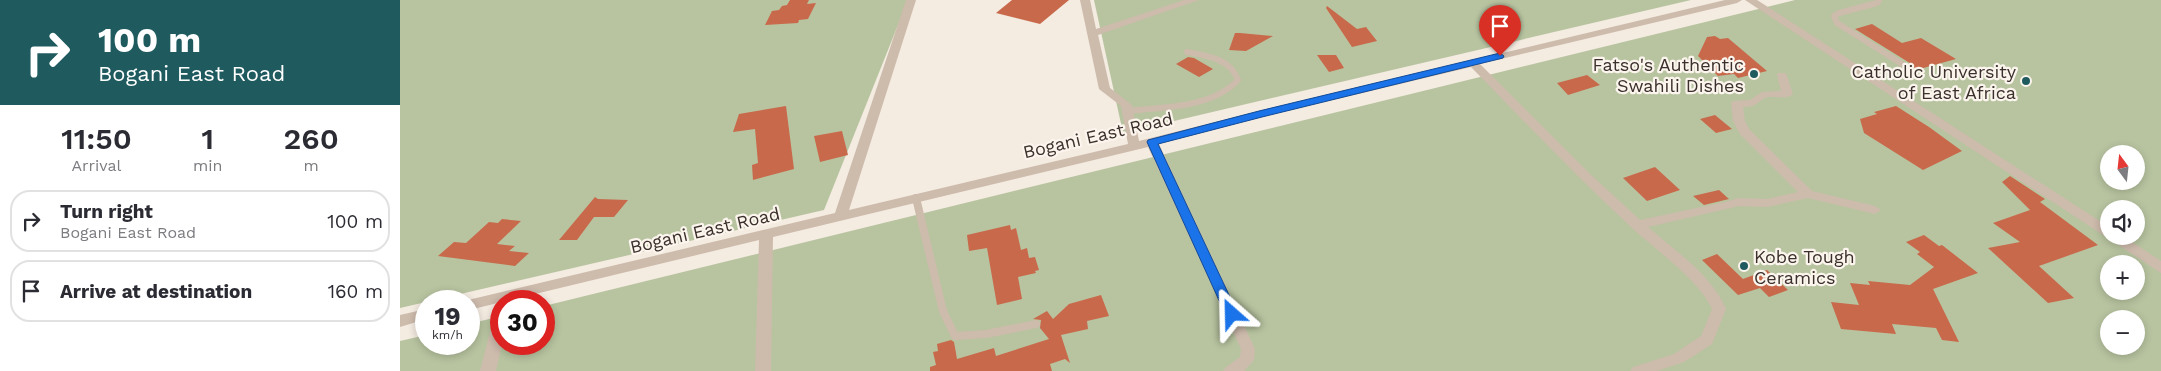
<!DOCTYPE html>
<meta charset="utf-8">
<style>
body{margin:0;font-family:"Work Sans",sans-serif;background:#f7f7f7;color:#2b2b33;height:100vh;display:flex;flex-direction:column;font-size:19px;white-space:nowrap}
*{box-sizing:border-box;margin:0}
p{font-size:16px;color:#7c7c81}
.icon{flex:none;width:28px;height:28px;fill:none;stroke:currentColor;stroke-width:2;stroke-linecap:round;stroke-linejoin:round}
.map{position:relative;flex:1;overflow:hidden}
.sheet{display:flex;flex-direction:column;background:#fff;width:400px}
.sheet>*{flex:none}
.banner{background:#1f5a5e;color:#fff;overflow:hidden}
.needle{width:32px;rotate:345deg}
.tools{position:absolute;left:1700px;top:145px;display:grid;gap:10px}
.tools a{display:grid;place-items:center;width:45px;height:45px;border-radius:50%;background:#fff;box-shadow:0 2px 8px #0003;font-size:25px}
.speed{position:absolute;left:15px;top:290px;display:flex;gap:10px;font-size:25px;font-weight:700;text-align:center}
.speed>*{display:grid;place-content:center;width:65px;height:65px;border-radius:50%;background:#fff;box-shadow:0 2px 8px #0003;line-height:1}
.speed small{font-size:12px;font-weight:400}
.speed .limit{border:8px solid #d22;background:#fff;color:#111}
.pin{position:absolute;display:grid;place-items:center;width:42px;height:42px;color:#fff;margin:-51px -21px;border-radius:50% 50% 50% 0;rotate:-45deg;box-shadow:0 0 5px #0007}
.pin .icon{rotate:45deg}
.me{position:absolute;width:55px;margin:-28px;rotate:335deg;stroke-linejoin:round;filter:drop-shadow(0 0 4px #0008)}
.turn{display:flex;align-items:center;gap:18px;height:105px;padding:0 15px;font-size:22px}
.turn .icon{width:65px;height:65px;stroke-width:2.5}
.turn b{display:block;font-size:35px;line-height:42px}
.eta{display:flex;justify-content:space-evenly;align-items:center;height:85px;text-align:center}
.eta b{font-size:30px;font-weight:600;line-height:35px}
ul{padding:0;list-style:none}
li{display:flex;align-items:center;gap:15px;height:62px;margin:0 10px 8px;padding:0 5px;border:2px solid #e1e1e2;border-radius:20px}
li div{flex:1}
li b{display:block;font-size:19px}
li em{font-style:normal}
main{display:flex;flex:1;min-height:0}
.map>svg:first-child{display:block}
.green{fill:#b8c4a0;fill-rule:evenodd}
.building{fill:#c8694b}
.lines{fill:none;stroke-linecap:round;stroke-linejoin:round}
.service-far1{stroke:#cdbbac;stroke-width:6}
.service{stroke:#cdbbac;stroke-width:8}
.minor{fill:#cdbbac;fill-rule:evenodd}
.route{fill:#1a73e8;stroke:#114b97}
.poi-dot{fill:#1f5a5e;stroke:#fbf5ee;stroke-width:2}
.labels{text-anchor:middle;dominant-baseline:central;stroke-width:4.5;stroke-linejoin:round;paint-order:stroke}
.poi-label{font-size:18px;fill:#3b302b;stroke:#fbf5ee;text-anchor:end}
.street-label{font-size:18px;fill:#3b302b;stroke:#fbf5ee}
</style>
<main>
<section class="sheet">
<div class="banner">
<div class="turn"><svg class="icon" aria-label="right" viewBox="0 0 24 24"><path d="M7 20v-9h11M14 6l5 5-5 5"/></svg><div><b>100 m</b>Bogani East Road</div></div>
</div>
<div class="eta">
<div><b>11:50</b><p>Arrival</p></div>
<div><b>1</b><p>min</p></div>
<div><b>260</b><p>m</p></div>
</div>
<ul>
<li><svg class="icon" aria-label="right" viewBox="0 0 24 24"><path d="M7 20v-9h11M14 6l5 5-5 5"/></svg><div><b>Turn right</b><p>Bogani East Road</p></div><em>100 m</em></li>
<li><svg class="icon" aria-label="arrive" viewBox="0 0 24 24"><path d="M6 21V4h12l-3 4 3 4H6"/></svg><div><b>Arrive at destination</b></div><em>160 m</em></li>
</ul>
</section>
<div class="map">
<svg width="1761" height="371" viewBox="0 0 1761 371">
<rect width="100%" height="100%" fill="#f4ebe1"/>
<!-- green -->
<g class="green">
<polygon points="0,0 508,0 424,210 0,308"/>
<polygon points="694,0 1291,0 723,133"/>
<path d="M1395,0H1761V371H0V341L26,335V344H69V324L101,316V344H144V306ZM1709,154H1736V181H1709ZM1709,209H1736V236H1709ZM1709,264H1736V291H1709ZM1709,319H1736V346H1709Z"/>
</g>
<!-- building -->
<g class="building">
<polygon points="390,0 409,0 407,4 416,3 408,19 399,20 398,23 365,25 372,11 379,10 382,6 387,5"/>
<polygon points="612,0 669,0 640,24 596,13"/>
<polygon points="927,6 957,29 966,27 977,41 952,47 926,8"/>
<polygon points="1472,24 1502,43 1521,38 1556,59 1516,70 1513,65 1455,29"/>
<polygon points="835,33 840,33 873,36 846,51 829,50"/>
<polygon points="1315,36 1320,39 1328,38 1367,71 1338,78 1334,74 1318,76 1298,56 1307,37"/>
<polygon points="917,55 936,55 944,68 929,72"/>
<polygon points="788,57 794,58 813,69 799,77 776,64"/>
<polygon points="1187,75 1200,85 1168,95 1157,83"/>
<polygon points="386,106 394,169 353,180 352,165 358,163 355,129 333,132 339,114"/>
<polygon points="1496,106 1529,127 1562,151 1523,170 1464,133 1460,119 1477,114 1474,112"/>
<polygon points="1315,115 1332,129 1316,133 1300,119"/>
<polygon points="442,131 448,155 420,162 414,136"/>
<polygon points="1255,167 1280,190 1247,201 1223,178"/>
<polygon points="1610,176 1645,199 1640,202 1698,245 1639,266 1674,298 1648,303 1588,248 1620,242 1593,223 1630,210 1602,182"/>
<polygon points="1319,190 1329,199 1304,205 1293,196"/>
<polygon points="195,197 198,199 228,200 214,217 194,217 177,240 159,240"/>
<polygon points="102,219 121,221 97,244 115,246 109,251 129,253 115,266 38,256 54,242 66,243 89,222 98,223"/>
<polygon points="610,225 611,230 616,228 621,250 627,248 629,258 635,257 639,270 635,271 636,273 618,277 622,299 597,305 587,248 569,251 567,235"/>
<polygon points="1524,235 1539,246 1542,245 1578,273 1533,289 1559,342 1542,340 1536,328 1492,324 1496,334 1441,329 1431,302 1459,305 1450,283 1470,285 1468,281 1510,285 1534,267 1517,254 1520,252 1506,242"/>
<polygon points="1317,254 1343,279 1367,270 1388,290 1369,297 1360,288 1338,295 1302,260"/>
<polygon points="701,295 709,316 687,321 688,329 661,335 670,363 665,359 650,364 652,371 530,371 530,367 536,365 533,352 538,351 537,344 551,340 554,342 557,359 594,348 596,356 649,339 640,328 641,320 633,319 647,311 653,319 669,304"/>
</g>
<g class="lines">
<!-- service-far1 -->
<g class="service-far1">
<polyline points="1479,0 1477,3 1439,13 1434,16 1437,23 1510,69"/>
<path d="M728,111C764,107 812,108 838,80C830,58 807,56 787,52"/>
</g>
<!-- service -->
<polyline class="service" points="516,198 543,311 555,336 586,334 636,324"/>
<!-- minor -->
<g class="minor">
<path d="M506,0H516L449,210L728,144L721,106L699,89L680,0H690L696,29L784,0H799L698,35L710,88L732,105L739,141L859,111L1325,0H1342L1337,3L1080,64L1189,173L1240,220L1325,202L1338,198L1367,199L1398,192L1340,134L1333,121L1331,103L1333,101L1350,100L1362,92L1381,91L1377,75L1378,73H1386L1393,94C1385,101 1374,94 1365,98C1355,103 1357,107 1343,107L1345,121L1349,129L1412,191L1475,206L1481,210L1475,214L1408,198L1367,207L1339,206L1248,227C1275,251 1312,275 1326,309L1312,344L1284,362L1257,371H1230L1233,367L1274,354L1301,336L1312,309C1300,281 1255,249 1232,228C1176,176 1124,121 1071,67L862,117L759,144L855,349L854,360L844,371H823L826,367L840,357L841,349L748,147L373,237L371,371H355L359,240L69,310V301H64L435,213Z"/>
<polygon points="1345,0 1357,0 1709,227 1709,236 1723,236 1761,261 1761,273"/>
<polygon points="26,309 26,319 0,327 0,315"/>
<polygon points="101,311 102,344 96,371 80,371 94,316 96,312"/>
</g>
</g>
<!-- route -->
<polygon class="route" points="1100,53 1104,56 1103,58 862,117 758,144 838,314 836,318 827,318 747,142 748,140 859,111"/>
<!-- markers -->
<g class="poi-dot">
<circle cx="1354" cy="74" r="5"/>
<circle cx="1626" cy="81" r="5"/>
<circle cx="1344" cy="266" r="5"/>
</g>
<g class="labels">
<!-- poi labels -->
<g class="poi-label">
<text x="1344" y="64">Fatso's Authentic<tspan x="1344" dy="21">Swahili Dishes</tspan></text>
<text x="1616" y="71">Catholic University<tspan x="1616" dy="21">of East Africa</tspan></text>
<text x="1354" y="256" text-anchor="start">Kobe Tough<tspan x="1354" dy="21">Ceramics</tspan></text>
</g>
<!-- street labels -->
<g class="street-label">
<text transform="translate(698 135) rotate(-13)">Bogani East Road</text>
<text transform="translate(305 230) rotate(-13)">Bogani East Road</text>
</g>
</g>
</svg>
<div class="tools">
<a><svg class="needle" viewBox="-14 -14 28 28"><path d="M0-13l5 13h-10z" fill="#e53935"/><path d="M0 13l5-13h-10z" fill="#7c7c81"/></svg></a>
<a><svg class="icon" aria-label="sound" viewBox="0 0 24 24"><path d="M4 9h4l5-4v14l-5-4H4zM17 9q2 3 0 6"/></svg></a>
<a>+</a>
<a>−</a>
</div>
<div class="speed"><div>19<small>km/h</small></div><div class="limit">30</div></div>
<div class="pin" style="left:1100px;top:56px;background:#d93025"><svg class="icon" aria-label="arrive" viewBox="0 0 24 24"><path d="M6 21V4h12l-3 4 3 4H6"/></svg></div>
<svg class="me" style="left:832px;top:314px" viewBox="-20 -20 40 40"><path d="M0-17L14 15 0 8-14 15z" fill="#1a73e8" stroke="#fff" stroke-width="4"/></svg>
</div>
</main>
